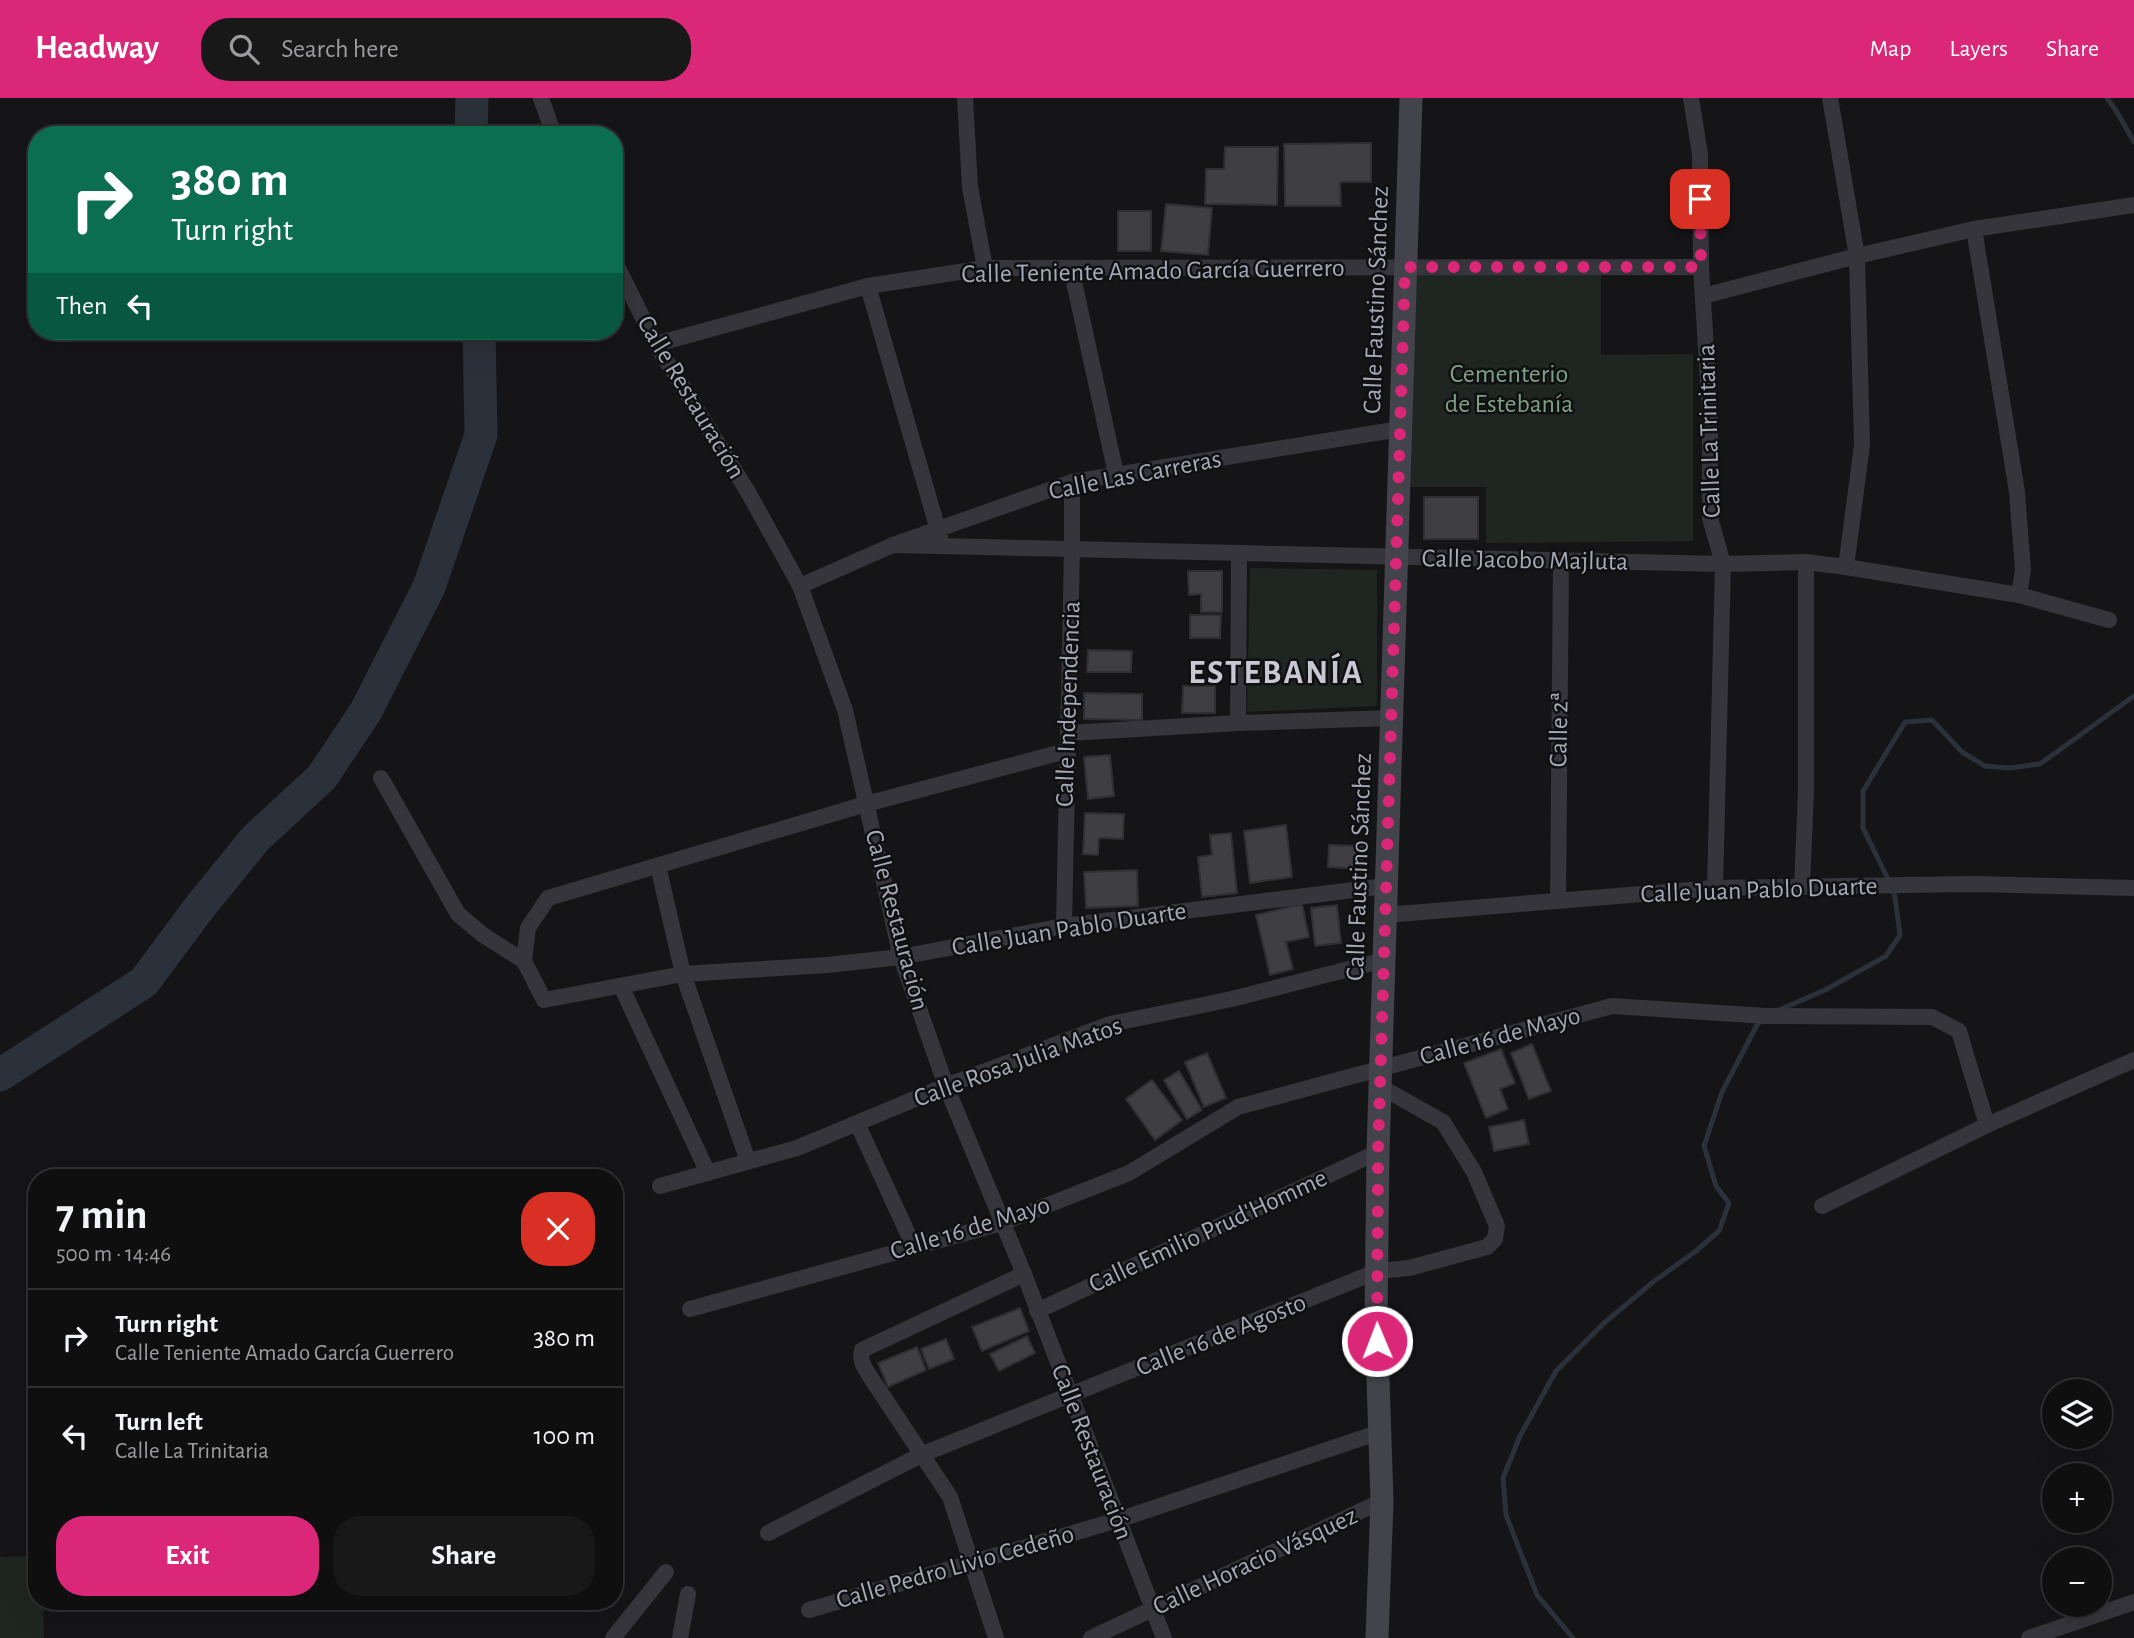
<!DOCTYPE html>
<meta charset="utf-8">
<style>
body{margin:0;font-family:"Alegreya Sans",sans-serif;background:#191819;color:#f1f3f6;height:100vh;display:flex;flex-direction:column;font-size:26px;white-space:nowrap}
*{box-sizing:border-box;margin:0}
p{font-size:23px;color:#9c9c9f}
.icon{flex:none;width:38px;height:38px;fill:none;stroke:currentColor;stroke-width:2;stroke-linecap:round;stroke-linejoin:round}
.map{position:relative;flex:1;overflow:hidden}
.details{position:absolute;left:28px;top:1071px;width:595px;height:441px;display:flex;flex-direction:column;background:#100f10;border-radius:28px;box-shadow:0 7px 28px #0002,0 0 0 2px #302f30}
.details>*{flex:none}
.guide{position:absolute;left:28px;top:28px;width:595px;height:214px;border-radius:28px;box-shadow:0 7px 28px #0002,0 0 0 2px #302f30;background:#0b6e4f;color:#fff;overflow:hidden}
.fabs{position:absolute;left:2042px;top:1281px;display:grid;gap:14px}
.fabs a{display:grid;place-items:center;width:70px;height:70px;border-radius:50%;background:#100f10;box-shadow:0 7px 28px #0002,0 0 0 2px #302f30;font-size:35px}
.pin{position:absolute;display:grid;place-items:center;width:60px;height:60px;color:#fff;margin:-30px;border-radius:14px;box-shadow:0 4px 10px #0006}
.me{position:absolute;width:77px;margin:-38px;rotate:359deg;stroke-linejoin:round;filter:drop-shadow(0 0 5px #0008)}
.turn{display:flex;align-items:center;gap:24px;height:147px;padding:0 28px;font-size:32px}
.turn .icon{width:91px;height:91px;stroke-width:2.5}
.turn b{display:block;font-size:49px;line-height:60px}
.then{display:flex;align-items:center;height:66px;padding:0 28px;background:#0003;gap:14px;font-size:26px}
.round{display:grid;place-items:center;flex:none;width:74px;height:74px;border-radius:28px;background:#191819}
.headline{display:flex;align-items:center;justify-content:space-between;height:119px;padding:0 28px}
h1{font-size:42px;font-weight:600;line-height:52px}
.action{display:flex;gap:14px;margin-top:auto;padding:14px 28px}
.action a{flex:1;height:80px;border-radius:28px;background:#db2777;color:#fff;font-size:28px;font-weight:600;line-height:80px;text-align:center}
.action a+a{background:#191819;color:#f1f3f6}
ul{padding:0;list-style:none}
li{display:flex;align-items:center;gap:21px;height:98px;padding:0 28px;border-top:2px solid #302f30}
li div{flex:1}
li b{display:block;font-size:26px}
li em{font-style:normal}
header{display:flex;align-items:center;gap:42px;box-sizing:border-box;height:98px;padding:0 35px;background:#db2777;color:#fff}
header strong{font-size:33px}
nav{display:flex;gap:38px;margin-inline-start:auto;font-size:24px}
.search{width:490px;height:63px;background:#191819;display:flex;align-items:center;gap:18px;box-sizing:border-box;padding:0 24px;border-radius:28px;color:#9c9c9f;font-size:26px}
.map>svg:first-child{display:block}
.green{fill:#1f2621}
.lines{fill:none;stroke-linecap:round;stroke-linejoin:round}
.stream{stroke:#2b313a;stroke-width:5}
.river{stroke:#2b313a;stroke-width:33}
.building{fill:#3f3e43;stroke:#2f2e32;stroke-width:2}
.street{stroke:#35353b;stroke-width:16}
.secondary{stroke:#43444b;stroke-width:23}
.route{stroke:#db2777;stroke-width:12;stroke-dasharray:0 21.6}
.labels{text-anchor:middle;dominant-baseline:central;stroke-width:5;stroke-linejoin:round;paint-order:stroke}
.street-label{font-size:26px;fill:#a6a9b6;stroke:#100f11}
.park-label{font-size:26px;fill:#7da185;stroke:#100f11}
.district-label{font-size:33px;font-weight:bold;letter-spacing:2px;fill:#c7c8d2;stroke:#100f11}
</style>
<header>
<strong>Headway</strong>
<div class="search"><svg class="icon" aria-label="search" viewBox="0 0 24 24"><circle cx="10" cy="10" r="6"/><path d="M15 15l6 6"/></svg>Search here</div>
<nav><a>Map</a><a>Layers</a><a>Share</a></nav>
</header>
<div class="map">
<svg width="2134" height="1540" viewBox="0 0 2134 1540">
<rect width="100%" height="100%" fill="#151416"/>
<!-- green -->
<g class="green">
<polygon points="1601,174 1601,257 1693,256 1693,443 1486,445 1486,389 1411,389 1410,176"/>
<polygon points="1250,470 1377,472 1377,608 1247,614"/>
<polygon points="37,1458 37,1503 43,1503 44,1540 0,1540 0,1459"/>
</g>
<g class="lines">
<!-- stream -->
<g class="stream">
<polyline points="2107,0 2117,14 2134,44"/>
<polyline points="1779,912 1825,892 1886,858 1900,837 1895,799 1891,787 1863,730 1863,693 1905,624 1932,622 1962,654 1985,668 2009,670 2040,666 2134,598"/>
<polyline points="1573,1540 1537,1497 1506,1417 1503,1380 1520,1338 1556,1273 1603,1226 1653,1184 1696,1153 1719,1133 1729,1105 1716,1088 1704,1048 1722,994 1757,927 1762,922"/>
</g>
<!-- river -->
<g class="river">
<polyline points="471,37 472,0"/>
<polyline points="0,977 144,884 199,810 255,741 322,679 366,613 429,489 481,337 479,233"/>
</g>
</g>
<!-- building -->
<g class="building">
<polygon points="1371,45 1371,84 1340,84 1341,108 1285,108 1284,46"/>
<polygon points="1225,49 1278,49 1277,107 1205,106 1206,71 1224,71"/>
<polygon points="1166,106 1212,110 1208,157 1161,153"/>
<rect x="1118" y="113" width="33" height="40"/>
<rect x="1424" y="399" width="54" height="42"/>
<polygon points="1188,473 1222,473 1222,514 1201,514 1201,496 1189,497"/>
<polygon points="1190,517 1221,517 1220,540 1190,540"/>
<polygon points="1088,552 1132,553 1131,574 1087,574"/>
<polygon points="1183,588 1215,588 1215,615 1182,615"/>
<polygon points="1084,595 1142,596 1142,622 1084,621"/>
<polygon points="1110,657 1114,698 1088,701 1084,659"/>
<polygon points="1085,715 1124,716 1123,741 1099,740 1098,757 1083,756"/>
<polygon points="1286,727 1292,779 1250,785 1244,733"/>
<polygon points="1231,735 1237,795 1202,799 1198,759 1212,757 1210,737"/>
<polygon points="1329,747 1363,748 1362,771 1328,769"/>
<polygon points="1137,772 1138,808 1086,810 1084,774"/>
<polygon points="1302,806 1309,839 1286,844 1293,871 1270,877 1256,817"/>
<polygon points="1337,807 1341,845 1315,848 1311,810"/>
<polygon points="1532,946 1551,993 1529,1001 1511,955"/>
<polygon points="1501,951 1515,985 1500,991 1508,1011 1486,1020 1464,965"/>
<polygon points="1207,955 1226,1000 1204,1009 1185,964"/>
<polygon points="1179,973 1202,1012 1187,1021 1164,982"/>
<polygon points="1152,982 1182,1022 1155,1042 1126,1001"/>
<polygon points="1524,1022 1529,1046 1494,1053 1489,1029"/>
<polygon points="1020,1210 1029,1233 982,1253 972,1229"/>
<polygon points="1027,1238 1035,1255 999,1273 990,1256"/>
<polygon points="946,1241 954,1261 929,1271 921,1251"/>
<polygon points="917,1249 926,1272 888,1289 878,1265"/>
</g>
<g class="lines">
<!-- street -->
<g class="street">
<polyline points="541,0 554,37"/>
<polyline points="965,0 970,89 985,170"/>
<polyline points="1691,0 1700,56 1701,169 1710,316 1710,420 1723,466 1715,790"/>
<polyline points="1830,0 1857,158 1862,347 1846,469"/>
<polyline points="1974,131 2017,394 2023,472 2019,497"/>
<polyline points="614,162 656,246 748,394 800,488 845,612 901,859 946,988 1024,1176 1164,1540"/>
<polyline points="1071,170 1116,376"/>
<polyline points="868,188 940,439"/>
<polyline points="1703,198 1857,158 1974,131 2134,107"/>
<polyline points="656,246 868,188 985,170 1701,169"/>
<polyline points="893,447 1723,466 1806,464 1846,469 2019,497 2109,522"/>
<polyline points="800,488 893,447 1072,384 1400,331"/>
<polyline points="1238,625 1239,455"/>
<polyline points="1068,635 1238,625 1391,620"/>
<polyline points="1066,653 866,706 548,800 528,830 524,863 544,902 683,876 827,867 901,859 1064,828 1386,788"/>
<polyline points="381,680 458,816 483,837 524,863"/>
<polyline points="658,768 683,876 748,1063"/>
<polyline points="1802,789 1806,693 1806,464"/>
<polyline points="1558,802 1561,463"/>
<polyline points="1385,817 1715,790 1973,786 2134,790"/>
<polyline points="1064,828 1072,452 1072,384"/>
<polyline points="621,888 708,1075"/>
<polyline points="857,1025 914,1149"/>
<polyline points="660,1088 797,1050 946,988 1110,926 1232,901 1384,862"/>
<polyline points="1822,1108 1987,1027 2134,962"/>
<polyline points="690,1211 1002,1125 1129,1075 1238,1009 1612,908 1766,918 1932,919 1959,933 1987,1027"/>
<polyline points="1037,1213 1378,1054"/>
<polyline points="768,1435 923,1356 1378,1173 1409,1170 1487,1149 1495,1141 1497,1128 1474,1074 1443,1024 1381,989"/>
<polyline points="809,1512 1118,1422 1380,1334"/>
<polyline points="613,1540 666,1474"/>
<polyline points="680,1540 688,1496"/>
<path d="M996,1540L950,1399L871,1280C865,1270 859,1263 862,1252L1024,1176"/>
<polyline points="1091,1540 1382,1403"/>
<polyline points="2029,1540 2134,1504"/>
</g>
<!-- secondary -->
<polyline class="secondary" points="1377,1540 1382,1403 1376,1220 1378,1054 1411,0"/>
</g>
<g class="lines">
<!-- route -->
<polyline class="route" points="1377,1243 1378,1054 1405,169 1701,169 1700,101"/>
</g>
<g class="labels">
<!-- street labels -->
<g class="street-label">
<text transform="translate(1153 173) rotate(-1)">Calle Teniente Amado García Guerrero</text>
<text transform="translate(1376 202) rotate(-88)">Calle Faustino Sánchez</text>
<text transform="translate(691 299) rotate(59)">Calle Restauración</text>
<text transform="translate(1709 333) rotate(-92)">Calle La Trinitaria</text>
<text transform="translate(1135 377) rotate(-11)">Calle Las Carreras</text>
<text transform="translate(1525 462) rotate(1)">Calle Jacobo Majluta</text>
<text transform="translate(1068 606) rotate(-88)">Calle Independencia</text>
<text transform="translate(1559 632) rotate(-89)">Calle 2ª</text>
<text transform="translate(1359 769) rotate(-88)">Calle Faustino Sánchez</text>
<text transform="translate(1759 792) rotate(-2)">Calle Juan Pablo Duarte</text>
<text transform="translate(897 822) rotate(75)">Calle Restauración</text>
<text transform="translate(1069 831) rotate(-9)">Calle Juan Pablo Duarte</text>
<text transform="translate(1500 938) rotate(-15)">Calle 16 de Mayo</text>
<text transform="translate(1018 964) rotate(-20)">Calle Rosa Julia Matos</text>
<text transform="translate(970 1130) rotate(-17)">Calle 16 de Mayo</text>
<text transform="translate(1208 1133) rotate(-25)">Calle Emilio Prud'Homme</text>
<text transform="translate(1221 1237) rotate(-22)">Calle 16 de Agosto</text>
<text transform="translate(1092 1354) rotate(69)">Calle Restauración</text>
<text transform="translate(1255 1463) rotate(-25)">Calle Horacio Vásquez</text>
<text transform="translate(955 1469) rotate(-16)">Calle Pedro Livio Cedeño</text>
</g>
<!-- park labels -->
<g class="park-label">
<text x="1509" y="276">Cementerio<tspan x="1509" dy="30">de Estebanía</tspan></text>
</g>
<!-- district labels -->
<g class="district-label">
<text x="1276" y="575">ESTEBANÍA</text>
</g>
</g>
</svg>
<div class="fabs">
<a><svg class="icon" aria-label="layers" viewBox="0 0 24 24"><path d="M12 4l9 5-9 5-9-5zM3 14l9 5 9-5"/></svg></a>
<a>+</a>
<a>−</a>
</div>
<div class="pin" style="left:1700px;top:101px;background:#d93025"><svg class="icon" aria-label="arrive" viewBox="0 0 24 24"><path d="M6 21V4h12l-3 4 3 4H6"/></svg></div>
<svg class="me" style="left:1377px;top:1243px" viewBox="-20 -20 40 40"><circle r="17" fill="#db2777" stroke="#fff" stroke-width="3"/><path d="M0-11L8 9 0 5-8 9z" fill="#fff"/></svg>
<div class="guide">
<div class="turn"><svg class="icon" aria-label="right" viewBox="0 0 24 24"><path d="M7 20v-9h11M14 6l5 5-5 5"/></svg><div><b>380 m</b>Turn right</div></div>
<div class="then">Then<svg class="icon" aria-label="left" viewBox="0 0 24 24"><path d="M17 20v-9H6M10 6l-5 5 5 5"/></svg></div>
</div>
<section class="details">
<div class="headline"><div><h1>7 min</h1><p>500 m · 14:46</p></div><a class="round" style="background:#d93025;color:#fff"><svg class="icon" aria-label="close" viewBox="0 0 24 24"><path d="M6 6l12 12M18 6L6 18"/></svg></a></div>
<ul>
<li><svg class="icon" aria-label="right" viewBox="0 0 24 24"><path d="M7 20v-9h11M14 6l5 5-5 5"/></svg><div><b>Turn right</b><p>Calle Teniente Amado García Guerrero</p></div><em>380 m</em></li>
<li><svg class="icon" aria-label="left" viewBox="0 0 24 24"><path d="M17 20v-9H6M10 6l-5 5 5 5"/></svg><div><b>Turn left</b><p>Calle La Trinitaria</p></div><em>100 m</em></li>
</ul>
<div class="action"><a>Exit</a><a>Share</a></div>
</section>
</div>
